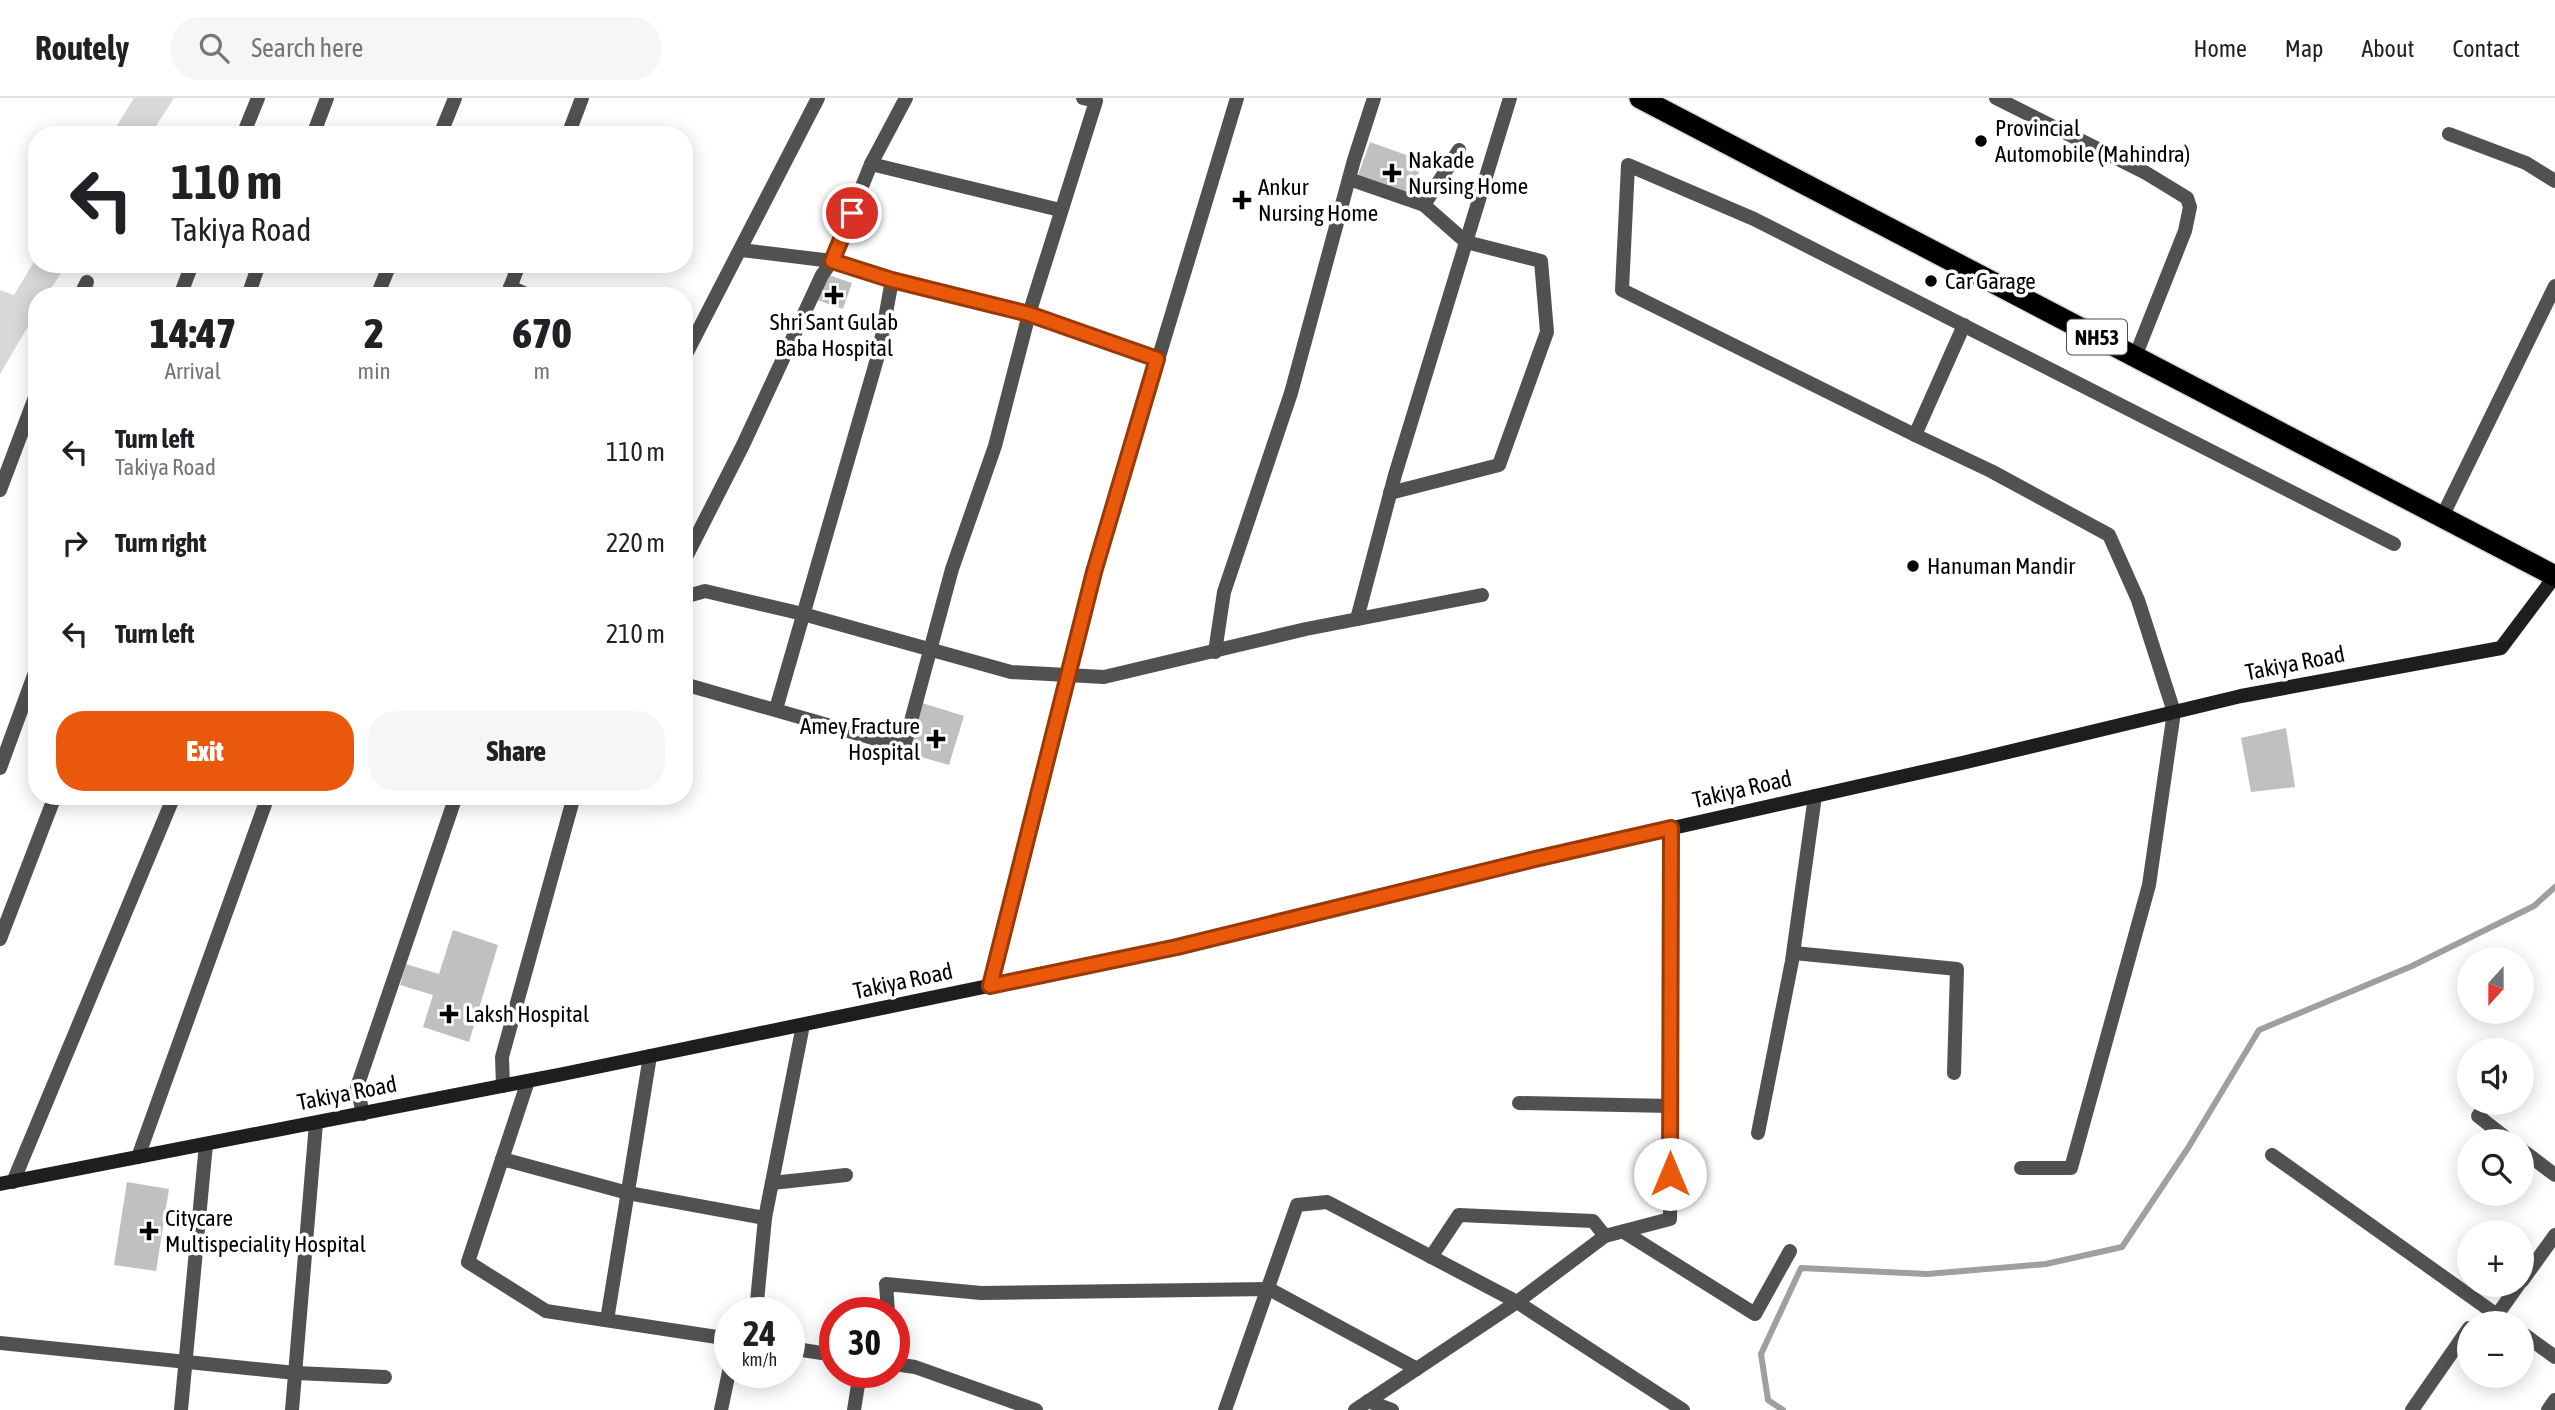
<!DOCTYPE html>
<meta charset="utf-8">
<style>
body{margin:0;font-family:"Asap Condensed",sans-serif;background:#f6f6f6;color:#202124;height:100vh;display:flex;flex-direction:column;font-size:26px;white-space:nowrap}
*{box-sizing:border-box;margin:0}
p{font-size:23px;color:#757577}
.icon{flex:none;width:38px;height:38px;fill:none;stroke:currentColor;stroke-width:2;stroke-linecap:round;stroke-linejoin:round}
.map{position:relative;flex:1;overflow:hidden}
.sheet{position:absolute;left:28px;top:189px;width:665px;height:518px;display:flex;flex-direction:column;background:#fff;border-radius:28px;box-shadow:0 4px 18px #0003}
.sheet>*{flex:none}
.guide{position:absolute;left:28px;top:28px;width:665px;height:147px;border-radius:28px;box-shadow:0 4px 18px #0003;background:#fff;color:#202124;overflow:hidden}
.needle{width:46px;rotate:201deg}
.controls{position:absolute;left:2457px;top:849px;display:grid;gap:14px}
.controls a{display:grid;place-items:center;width:77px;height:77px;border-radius:50%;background:#fff;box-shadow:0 4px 18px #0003;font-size:35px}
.speed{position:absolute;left:714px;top:1199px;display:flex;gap:14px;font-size:35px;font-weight:700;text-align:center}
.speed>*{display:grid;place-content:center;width:91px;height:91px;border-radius:50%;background:#fff;box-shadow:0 4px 18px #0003;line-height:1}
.speed small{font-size:18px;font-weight:400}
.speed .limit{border:10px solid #d22;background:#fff;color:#111}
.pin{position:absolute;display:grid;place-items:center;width:60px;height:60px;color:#fff;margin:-30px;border:4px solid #fff;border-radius:50%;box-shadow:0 2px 7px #0007}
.me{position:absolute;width:77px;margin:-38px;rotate:0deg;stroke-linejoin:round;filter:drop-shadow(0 0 5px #0008)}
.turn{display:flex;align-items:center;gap:24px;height:147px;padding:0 28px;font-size:32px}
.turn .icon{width:91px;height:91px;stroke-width:2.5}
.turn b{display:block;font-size:49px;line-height:60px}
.eta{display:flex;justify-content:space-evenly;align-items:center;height:119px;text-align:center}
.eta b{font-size:42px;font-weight:800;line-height:49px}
.cta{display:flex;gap:14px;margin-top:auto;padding:14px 28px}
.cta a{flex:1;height:80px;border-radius:28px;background:#ea580c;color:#fff;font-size:28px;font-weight:800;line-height:80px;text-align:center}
.cta a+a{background:#f6f6f6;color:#202124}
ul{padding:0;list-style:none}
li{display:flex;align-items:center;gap:21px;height:91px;padding:0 28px}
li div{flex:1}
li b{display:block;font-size:26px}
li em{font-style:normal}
header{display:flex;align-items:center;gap:42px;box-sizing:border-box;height:98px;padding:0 35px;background:#fff;border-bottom:2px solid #e0e0e0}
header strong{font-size:33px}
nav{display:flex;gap:38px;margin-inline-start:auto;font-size:24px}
.search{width:490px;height:63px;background:#f6f6f6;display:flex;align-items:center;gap:18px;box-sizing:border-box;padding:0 24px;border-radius:28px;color:#757577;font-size:26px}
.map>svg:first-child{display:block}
.green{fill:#d8d8d8}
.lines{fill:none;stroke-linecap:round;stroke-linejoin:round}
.stream{stroke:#9f9f9f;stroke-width:6}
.building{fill:#c0c0c0}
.highway-casing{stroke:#dbdbdb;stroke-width:24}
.street{stroke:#515151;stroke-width:14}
.secondary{stroke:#1e1e1e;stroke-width:14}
.highway{stroke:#000;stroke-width:21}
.route-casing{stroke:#983908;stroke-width:18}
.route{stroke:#ea580c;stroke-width:12}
.poi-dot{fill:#000;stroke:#fff;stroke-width:2.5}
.labels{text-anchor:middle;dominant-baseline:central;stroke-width:7;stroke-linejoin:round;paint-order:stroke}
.shield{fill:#fff;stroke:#4c4c4c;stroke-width:2}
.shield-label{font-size:21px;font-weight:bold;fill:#000}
.poi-label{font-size:23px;fill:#000;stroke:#fff;text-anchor:start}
.street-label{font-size:23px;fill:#000;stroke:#fff}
</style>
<header>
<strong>Routely</strong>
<div class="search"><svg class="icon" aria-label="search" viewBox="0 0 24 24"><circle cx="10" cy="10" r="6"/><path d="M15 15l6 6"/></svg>Search here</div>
<nav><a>Home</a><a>Map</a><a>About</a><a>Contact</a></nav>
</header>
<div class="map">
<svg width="2555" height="1312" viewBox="0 0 2555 1312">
<rect width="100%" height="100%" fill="#fff"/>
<!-- green -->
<g class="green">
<polygon points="134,0 174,0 150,37 111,37"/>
<polygon points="37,159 37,166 67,166 46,198 37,198 37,213 0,276 0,192 14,197"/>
</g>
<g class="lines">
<!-- stream -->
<polyline class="stream" points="1783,1312 1768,1302 1761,1256 1801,1170 1927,1176 2046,1166 2122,1149 2188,1050 2259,932 2412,868 2534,808 2555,789"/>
</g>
<!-- building -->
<g class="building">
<polygon points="1370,44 1423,63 1410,99 1357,80"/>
<polygon points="826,176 852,185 843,211 817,202"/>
<polygon points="922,605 964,618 949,667 907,655"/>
<polygon points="2286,630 2295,689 2251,694 2241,640"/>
<polygon points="453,832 498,847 469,944 423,929 433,897 400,887 406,866 439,876"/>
<polygon points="127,1084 169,1091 156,1173 114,1167"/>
</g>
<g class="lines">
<!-- highway casing -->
<g class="highway-casing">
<polyline id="highway" points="1640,0 2555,478"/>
</g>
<!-- street -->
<g class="street">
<polyline points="906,0 871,66 832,163 892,182 1029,216 1156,261"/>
<polyline points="1996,0 2146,75 2187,100 2190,109 2185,133 2135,259"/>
<polyline points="2449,36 2526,65 2555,83"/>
<polyline points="243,37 258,0"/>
<polyline points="313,37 327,0"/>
<polyline points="440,37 455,0"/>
<polyline points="568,37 582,0"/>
<polyline points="871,66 1060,112"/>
<polyline points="1349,81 1424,107"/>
<polyline points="741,152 832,163"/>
<polyline points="510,189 530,198"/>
<polyline points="80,198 87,184"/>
<polyline points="180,198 192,166"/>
<polyline points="248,198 259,166"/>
<polyline points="377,198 390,166"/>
<polyline points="507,198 519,166"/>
<polyline points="684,260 818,0"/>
<polyline points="1915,337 1964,227"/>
<polyline points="0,392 37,294"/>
<polyline points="1390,395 1499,367 1547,234 1541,163 1466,144 1424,107 1459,52"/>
<polyline points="2442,419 2555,188"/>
<polyline points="684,463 743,347 822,177 832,163"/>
<polyline points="684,499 705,493 803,516 1011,574 1104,579 1306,531 1482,497"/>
<polyline points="1357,521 1395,377 1510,0"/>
<polyline points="1215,554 1224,494 1291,295 1354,62 1374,0"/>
<polyline points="684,586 904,649 952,471 995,348 1029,216 1096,3 1083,0"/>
<polyline points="776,611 879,254 892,182"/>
<polyline points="0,670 37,569"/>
<polyline points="0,841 55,698"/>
<polyline points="1794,855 1957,871 1954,975"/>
<polyline points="990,888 1094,474 1237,0"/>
<polyline points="528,983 468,1164 546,1213 730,1241"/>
<polyline points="503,988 502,959 574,698"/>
<polyline points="2488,1004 2478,1018 2510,1043"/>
<polyline points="1519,1005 1671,1008"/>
<polyline points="363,1016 357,989 456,698"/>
<polyline points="1758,1035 1792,863 1815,698"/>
<polyline points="2522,1052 2555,1077"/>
<polyline points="2272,1057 2508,1225"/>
<polyline points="138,1059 268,698"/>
<polyline points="502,1061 628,1095 765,1120 803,927"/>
<polyline points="2021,1070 2071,1070 2149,787 2174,614 2138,502 2109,437 1991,373 1915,337 1622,192 1628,67 1754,121 2394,446"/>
<polyline points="13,1084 174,698"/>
<polyline points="772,1085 846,1077"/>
<polyline points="1624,1134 1755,1216 1790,1153"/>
<polyline points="1431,1159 1459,1117 1593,1123 1605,1138"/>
<polyline points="2522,1183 2555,1137"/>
<polyline points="756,1214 765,1120"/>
<polyline points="888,1214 886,1186 981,1195 1269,1191 1417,1271"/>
<polyline points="2497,1217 2519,1186"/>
<polyline points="607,1222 650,958"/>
<polyline points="2522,1235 2555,1259"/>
<polyline points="0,1245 296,1275 385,1279"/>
<polyline points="789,1250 835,1257"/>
<polyline points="894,1266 915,1269 1036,1312"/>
<polyline points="1368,1303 1392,1312"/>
<polyline points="181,1312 206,1046"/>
<polyline points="292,1312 316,1025"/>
<polyline points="721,1312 730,1269"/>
<polyline points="854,1312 860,1274"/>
<polyline points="1225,1312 1297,1107 1327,1104 1517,1204 1683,1312"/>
<polyline points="1355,1312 1517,1204 1605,1138 1670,1121 1671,730"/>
<polyline points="2412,1312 2469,1230"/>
<polyline points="2548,1312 2555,1302"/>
</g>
<!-- secondary -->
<polyline class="secondary" points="0,1086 563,976 1177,849 1535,761 1962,665 2241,598 2501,550 2555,478"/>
<!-- highway -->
<use href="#highway" class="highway"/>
</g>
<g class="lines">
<!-- route casing -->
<g class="route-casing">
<polyline id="route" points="852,115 832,163 892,182 1029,216 1157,261 1094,474 990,888 1177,849 1535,761 1671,730 1670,1076"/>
</g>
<!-- route -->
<use href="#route" class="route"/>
</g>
<!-- markers -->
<g class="poi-dot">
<circle cx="1981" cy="43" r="7"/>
<path d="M1388.5 64.5h7v7h7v7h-7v7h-7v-7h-7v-7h7z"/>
<path d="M1238.5 91.5h7v7h7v7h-7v7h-7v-7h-7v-7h7z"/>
<circle cx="1931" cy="183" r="7"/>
<path d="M830.5 186.5h7v7h7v7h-7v7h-7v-7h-7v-7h7z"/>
<circle cx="1913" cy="468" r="7"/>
<path d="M932.5 630.5h7v7h7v7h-7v7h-7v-7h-7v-7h7z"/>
<path d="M445.5 905.5h7v7h7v7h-7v7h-7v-7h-7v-7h7z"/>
<path d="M145.5 1122.5h7v7h7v7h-7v7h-7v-7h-7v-7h7z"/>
</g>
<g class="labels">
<!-- shield labels -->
<rect class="shield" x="2067" y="221.5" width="60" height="35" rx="5"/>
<g class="shield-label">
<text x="2097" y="239">NH53</text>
</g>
<!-- poi labels -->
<g class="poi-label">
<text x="1995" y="30">Provincial<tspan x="1995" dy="26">Automobile (Mahindra)</tspan></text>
<text x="1408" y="62">Nakade<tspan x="1408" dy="26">Nursing Home</tspan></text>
<text x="1258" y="89">Ankur<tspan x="1258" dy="26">Nursing Home</tspan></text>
<text x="1945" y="183">Car Garage</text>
<text x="834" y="224" text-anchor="middle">Shri Sant Gulab<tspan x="834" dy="26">Baba Hospital</tspan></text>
<text x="1927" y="468">Hanuman Mandir</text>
<text x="920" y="628" text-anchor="end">Amey Fracture<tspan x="920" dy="26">Hospital</tspan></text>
<text x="465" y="916">Laksh Hospital</text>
<text x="165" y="1120">Citycare<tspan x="165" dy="26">Multispeciality Hospital</tspan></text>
</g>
<!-- street labels -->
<g class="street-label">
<text transform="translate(2295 565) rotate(-11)">Takiya Road</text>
<text transform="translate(1742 691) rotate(-13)">Takiya Road</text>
<text transform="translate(903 883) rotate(-12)">Takiya Road</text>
<text transform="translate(347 995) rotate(-11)">Takiya Road</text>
</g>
</g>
</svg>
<div class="controls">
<a><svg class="needle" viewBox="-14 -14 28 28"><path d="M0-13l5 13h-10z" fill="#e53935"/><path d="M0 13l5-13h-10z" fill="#757577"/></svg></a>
<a><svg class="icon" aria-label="sound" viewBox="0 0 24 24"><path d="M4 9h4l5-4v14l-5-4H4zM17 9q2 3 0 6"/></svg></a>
<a><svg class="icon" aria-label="search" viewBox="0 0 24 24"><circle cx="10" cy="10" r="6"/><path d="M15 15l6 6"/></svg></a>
<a>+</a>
<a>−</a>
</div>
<div class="speed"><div>24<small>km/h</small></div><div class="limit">30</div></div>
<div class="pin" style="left:852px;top:115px;background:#d93025"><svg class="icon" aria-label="arrive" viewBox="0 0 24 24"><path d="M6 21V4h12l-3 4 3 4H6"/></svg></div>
<svg class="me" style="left:1670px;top:1076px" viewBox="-20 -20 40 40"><circle r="19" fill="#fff"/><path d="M0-13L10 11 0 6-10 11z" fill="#ea580c"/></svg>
<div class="guide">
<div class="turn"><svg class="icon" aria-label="left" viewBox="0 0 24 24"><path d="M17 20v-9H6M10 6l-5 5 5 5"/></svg><div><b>110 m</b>Takiya Road</div></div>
</div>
<section class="sheet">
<div class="eta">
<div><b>14:47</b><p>Arrival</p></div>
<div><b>2</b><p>min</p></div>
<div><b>670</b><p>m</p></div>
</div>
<ul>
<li><svg class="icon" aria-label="left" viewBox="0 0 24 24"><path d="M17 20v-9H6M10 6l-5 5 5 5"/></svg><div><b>Turn left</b><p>Takiya Road</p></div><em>110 m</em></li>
<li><svg class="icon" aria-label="right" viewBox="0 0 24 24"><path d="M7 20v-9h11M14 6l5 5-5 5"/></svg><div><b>Turn right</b></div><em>220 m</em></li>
<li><svg class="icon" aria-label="left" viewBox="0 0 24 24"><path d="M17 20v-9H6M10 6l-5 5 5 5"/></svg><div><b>Turn left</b></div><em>210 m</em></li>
</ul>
<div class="cta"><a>Exit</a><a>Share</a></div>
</section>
</div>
